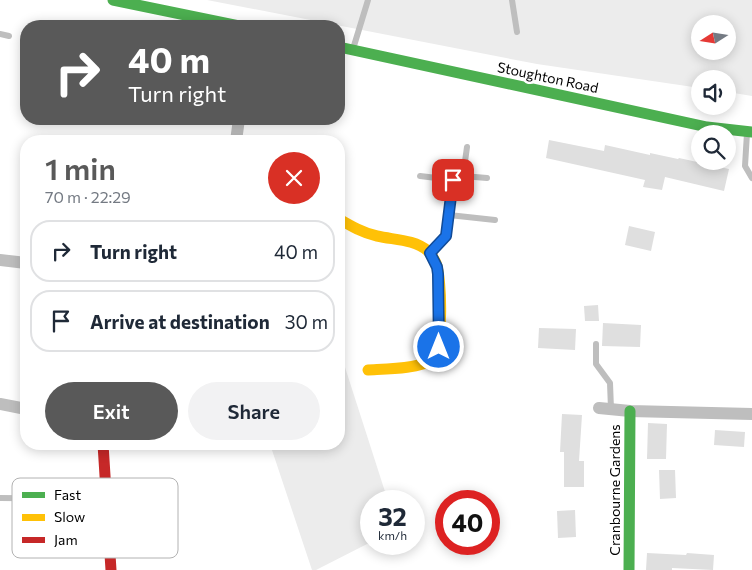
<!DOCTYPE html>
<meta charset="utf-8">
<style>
body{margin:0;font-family:Commissioner,sans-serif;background:#f2f2f3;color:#1f2937;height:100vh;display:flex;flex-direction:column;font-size:19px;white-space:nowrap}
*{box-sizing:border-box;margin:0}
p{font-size:16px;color:#747a83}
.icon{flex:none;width:28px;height:28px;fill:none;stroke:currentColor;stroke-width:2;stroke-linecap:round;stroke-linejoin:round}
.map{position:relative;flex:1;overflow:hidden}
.details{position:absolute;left:20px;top:135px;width:325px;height:315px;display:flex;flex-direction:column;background:#fff;border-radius:20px;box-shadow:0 2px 12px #0003}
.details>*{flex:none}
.banner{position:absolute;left:20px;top:20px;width:325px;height:105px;border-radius:20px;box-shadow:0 2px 12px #0003;background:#595959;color:#fff;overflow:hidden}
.needle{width:32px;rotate:258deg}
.controls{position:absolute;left:691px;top:15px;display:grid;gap:10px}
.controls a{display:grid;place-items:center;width:45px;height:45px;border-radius:50%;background:#fff;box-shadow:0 2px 12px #0003;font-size:25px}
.speed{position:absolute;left:360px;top:490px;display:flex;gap:10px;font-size:25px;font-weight:700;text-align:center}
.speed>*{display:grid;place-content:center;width:65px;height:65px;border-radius:50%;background:#fff;box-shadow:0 2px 12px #0003;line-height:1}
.speed small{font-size:12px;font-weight:400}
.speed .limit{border:8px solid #d22;background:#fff;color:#111}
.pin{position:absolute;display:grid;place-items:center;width:42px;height:42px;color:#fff;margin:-21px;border-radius:10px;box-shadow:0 2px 8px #0006}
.me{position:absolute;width:55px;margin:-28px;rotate:0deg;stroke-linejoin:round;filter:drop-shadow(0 0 4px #0008)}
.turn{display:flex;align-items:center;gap:18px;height:105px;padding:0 25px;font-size:22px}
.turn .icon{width:65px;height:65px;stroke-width:2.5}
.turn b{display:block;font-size:35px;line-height:42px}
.round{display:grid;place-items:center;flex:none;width:52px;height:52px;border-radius:26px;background:#f2f2f3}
.overview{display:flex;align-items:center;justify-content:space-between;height:85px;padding:0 25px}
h1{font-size:30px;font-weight:600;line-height:38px;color:#595959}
.primary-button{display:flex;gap:10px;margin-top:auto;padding:10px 25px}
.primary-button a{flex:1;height:58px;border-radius:30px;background:#595959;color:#fff;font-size:20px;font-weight:600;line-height:58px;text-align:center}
.primary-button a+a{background:#f2f2f3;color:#1f2937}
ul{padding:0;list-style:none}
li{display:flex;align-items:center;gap:15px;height:62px;margin:0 10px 8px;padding:0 15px;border:2px solid #e0e1e3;border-radius:20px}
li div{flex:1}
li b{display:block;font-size:19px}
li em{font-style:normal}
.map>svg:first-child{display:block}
.green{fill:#ececec;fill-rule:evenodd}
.building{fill:#dfdfdf}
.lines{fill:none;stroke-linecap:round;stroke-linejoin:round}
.lane{stroke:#bebebe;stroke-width:6}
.street{stroke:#bebebe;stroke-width:12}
.fast{stroke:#4caf50;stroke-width:11}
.slow{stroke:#ffc107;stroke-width:11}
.jam{stroke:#c62828;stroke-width:11}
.route-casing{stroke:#114b97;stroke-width:12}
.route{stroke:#1a73e8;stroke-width:9}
.labels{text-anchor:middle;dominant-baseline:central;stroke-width:5;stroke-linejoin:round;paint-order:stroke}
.street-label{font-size:14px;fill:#000;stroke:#fff}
.key{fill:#fff;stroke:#b2b2b2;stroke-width:1}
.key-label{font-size:14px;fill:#000}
</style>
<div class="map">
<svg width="752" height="570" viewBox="0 0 752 570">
<rect width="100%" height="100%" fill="#fff"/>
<!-- green -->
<g class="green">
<path d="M207,0H752V96L728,92V79H700V88L537,64ZM700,24H728V51H700Z"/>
<polygon points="343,361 388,501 371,501 371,542 316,570 312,570 270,444 339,444 339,363"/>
</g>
<!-- building -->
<g class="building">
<polygon points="549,140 604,151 605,145 650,155 650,153 678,159 679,158 729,169 724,191 665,177 662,190 643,187 645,180 546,158"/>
<polygon points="629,226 655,232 651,251 625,245"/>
<polygon points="598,305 599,321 585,321 584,306"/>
<polygon points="603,323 641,325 640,347 602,346"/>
<polygon points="539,328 576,329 575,350 538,348"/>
<polygon points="562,414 582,415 579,461 584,461 584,487 564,487 564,452 560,452"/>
<polygon points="648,423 667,424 666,459 647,459"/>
<polygon points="715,430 745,432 744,447 714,445"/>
<polygon points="659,470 675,470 676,498 660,499"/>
<polygon points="575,510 576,537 558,538 557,511"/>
<polygon points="647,553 686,555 687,553 714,555 713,570 672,568 672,570 646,570"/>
</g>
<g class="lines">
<!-- lane -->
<g class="lane">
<polyline points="512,0 517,32"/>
<polyline points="0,34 9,36"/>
<polyline points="353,49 368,0"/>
<polyline points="747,133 745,166 752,178"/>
<polyline points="420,176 453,180 446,236 431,252"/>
<polyline points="463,176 487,178"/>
<polyline points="453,180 463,176 467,147"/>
<polyline points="449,215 495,220"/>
<polyline points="596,344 596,364 610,383 611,409"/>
<polyline points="0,498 105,499"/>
<polyline points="68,547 69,498"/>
</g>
<!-- street -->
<g class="street">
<polyline points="236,141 239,119"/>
<polyline points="0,260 26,263"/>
<polyline points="0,404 26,409"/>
<polyline points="599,408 630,411 752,414"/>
</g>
<!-- fast -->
<g class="fast">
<polyline points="113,0 239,26"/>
<polyline points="339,47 707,127 752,132"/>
<polyline points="629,570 630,411"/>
</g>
<!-- slow -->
<path class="slow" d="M339,219C351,226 363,233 377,236C394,240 414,239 428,251C431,254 434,259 436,263C442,279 444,349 431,360C420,369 383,369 368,370"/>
<!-- jam -->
<polyline class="jam" points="103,444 111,570"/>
</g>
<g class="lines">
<!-- route casing -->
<g class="route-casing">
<polyline id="route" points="439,347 438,274 437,267 430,253 446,236 453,180"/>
</g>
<!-- route -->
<use href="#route" class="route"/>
</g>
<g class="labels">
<!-- street labels -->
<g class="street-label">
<text transform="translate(548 77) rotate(12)">Stoughton Road</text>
<text transform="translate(614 490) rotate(-90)">Cranbourne Gardens</text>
</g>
</g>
<!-- legend -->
<rect x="12" y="478" width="166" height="80" rx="8" class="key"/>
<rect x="22" y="492" width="23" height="6" fill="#4caf50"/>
<rect x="22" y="514" width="23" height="7" fill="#ffc107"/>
<rect x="22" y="537" width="23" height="6" fill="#c62828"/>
<g class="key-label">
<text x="54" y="500">Fast</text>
<text x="54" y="522">Slow</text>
<text x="54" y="545">Jam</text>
</g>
</svg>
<div class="controls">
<a><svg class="needle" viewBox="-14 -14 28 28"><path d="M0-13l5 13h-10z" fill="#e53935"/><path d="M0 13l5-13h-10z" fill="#747a83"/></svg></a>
<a><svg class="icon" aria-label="sound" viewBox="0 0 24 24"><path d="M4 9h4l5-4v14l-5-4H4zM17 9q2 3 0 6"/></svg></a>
<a><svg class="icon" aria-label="search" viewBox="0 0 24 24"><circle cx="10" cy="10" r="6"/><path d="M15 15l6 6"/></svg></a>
</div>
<div class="speed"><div>32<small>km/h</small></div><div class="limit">40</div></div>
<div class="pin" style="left:453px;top:180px;background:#d93025"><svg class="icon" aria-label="arrive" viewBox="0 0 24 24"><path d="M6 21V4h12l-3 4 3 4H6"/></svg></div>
<svg class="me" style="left:439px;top:347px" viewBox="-20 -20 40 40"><circle r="17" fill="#1a73e8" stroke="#fff" stroke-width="3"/><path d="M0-11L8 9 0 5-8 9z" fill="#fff"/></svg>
<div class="banner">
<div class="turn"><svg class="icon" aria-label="right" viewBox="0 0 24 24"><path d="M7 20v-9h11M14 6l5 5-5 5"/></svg><div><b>40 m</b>Turn right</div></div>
</div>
<section class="details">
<div class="overview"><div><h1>1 min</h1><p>70 m · 22:29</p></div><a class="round" style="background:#d93025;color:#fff"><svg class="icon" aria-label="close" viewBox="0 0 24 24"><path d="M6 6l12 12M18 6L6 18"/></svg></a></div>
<ul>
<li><svg class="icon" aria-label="right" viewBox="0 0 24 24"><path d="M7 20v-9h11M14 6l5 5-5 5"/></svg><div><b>Turn right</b></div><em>40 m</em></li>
<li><svg class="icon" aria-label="arrive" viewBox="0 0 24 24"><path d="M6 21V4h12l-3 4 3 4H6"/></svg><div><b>Arrive at destination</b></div><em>30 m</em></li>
</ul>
<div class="primary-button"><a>Exit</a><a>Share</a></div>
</section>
</div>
